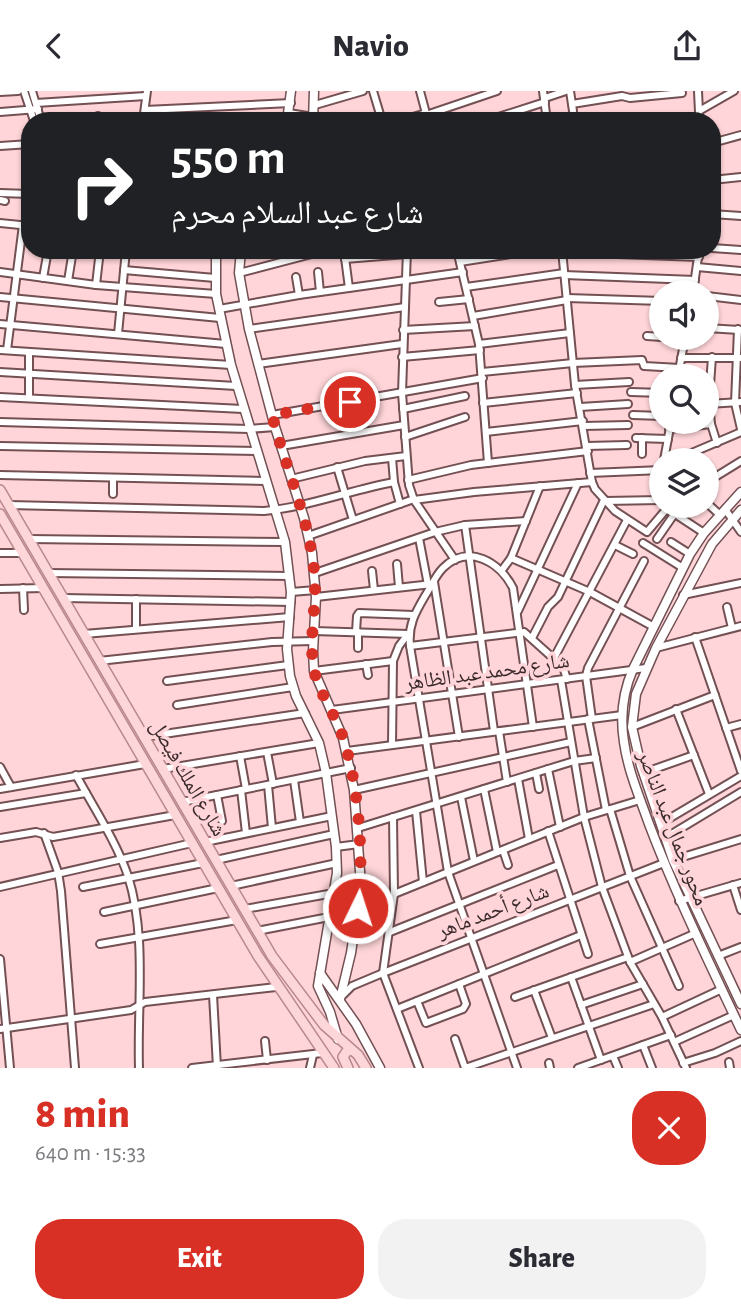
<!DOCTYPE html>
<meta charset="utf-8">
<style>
body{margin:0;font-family:"Alegreya Sans","Noto Naskh Arabic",sans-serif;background:#f2f2f3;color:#2b2b33;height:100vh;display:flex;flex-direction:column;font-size:26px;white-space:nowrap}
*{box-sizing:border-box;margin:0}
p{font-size:23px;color:#7c7c81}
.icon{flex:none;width:38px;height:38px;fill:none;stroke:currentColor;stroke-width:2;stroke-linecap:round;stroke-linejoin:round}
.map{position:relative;height:977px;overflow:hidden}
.drawer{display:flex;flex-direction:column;background:#fff;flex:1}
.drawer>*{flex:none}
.hud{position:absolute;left:21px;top:21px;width:700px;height:147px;border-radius:28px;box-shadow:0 2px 5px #0004;background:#202124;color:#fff;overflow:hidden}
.controls{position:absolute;left:649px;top:189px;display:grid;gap:14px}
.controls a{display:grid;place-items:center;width:70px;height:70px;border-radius:50%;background:#fff;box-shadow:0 2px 5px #0004;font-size:35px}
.pin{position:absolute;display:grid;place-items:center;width:60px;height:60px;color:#fff;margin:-30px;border:4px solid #fff;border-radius:50%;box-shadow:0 2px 7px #0007}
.me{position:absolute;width:77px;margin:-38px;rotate:4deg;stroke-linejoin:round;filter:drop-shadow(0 0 5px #0008)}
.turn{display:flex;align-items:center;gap:24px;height:147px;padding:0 35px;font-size:32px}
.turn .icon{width:91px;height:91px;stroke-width:2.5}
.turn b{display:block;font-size:49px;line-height:60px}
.round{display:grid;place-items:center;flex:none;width:74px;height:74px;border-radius:28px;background:#f2f2f3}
.summary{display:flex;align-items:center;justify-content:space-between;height:119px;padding:0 35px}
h1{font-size:42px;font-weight:800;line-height:52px;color:#d93025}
.button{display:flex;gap:14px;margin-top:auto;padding:14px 35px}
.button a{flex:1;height:80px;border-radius:28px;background:#d93025;color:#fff;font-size:28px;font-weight:800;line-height:80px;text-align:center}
.button a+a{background:#f2f2f3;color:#2b2b33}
header{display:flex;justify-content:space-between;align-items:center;height:91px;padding:0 35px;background:#fff;font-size:32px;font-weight:800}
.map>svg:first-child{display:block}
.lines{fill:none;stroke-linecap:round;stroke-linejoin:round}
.street-casing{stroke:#735053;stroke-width:10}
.secondary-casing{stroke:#735053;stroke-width:11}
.primary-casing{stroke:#b8888d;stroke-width:12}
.street{stroke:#fff;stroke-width:6}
.secondary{stroke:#fff;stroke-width:8}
.primary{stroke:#fdd6da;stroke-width:9}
.route{stroke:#d93025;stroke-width:12;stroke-dasharray:0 21.6}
.labels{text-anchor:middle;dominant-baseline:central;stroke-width:7;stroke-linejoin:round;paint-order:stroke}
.street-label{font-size:21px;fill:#3a2a2c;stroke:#ffd5d9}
</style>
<header><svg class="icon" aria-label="back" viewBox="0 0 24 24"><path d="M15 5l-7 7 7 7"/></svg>Navio<svg class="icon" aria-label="share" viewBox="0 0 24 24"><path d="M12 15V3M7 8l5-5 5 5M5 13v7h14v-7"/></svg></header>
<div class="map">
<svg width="741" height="977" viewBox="0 0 741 977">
<rect width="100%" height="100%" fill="#ffd5d9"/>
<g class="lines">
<!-- street casing -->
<g class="street-casing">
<g id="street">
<polyline points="24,0 34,30"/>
<polyline points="32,0 41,30"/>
<polyline points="373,0 382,30"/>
<polyline points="420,0 428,30"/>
<polyline points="543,0 547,30"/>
<polyline points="570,0 573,20"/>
<polyline points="698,0 699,21"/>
<polyline points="0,1 18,0"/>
<polyline points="545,7 566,0"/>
<polyline points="36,12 146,5"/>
<polyline points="572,13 622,5 630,7 682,2"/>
<polyline points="315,14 363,0"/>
<polyline points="145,19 291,12"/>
<polyline points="699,20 734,0"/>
<polyline points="0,21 38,18"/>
<polyline points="289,22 313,26"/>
<polyline points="426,24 497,0"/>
<polyline points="98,25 99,30"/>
<polyline points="143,30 147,0"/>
<polyline points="400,30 426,22"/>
<polyline points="486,30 545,11"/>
<polyline points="641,30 700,26"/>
<polyline points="712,52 741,44"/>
<polyline points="0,55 30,53"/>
<polyline points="712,89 741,86"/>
<polyline points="0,102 30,103"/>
<polyline points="0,109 5,110"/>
<polyline points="712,123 741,125"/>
<polyline points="0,132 30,135"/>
<polyline points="712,157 741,159"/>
<polyline points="344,159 349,197"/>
<polyline points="407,159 402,302 409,394 414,409 455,469"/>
<polyline points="457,159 479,253 488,372"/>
<polyline points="562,159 575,294 592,391 595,398 615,420 647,441 669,415"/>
<polyline points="562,161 699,166"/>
<polyline points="345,168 456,159"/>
<polyline points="460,171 537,159"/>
<polyline points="697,176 741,180"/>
<polyline points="124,179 215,187"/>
<polyline points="0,181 96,194 216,203"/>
<polyline points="318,181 320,201"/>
<polyline points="239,182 327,159"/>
<polyline points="564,184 695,189"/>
<polyline points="296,186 299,204"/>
<polyline points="43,187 48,159"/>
<polyline points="68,190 73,159"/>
<polyline points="96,194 100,159"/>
<polyline points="466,196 564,182"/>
<polyline points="693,201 699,159"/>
<polyline points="707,205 741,209"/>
<polyline points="0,206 220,227"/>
<polyline points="567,207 662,210"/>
<polyline points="439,211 469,208"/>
<polyline points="219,218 299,204 463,181"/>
<polyline points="473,225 567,209"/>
<polyline points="0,233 226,253"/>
<polyline points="707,237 739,239"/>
<polyline points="249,238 405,216"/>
<polyline points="738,238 735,312 741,338"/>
<polyline points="403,239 475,235"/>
<polyline points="118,243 126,159"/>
<polyline points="647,245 662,246"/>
<polyline points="479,253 570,242"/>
<polyline points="0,259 231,274"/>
<polyline points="7,259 23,134"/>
<polyline points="29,261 29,306"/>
<polyline points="402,266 480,259"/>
<polyline points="681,267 741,267"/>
<polyline points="258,273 402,253"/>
<polyline points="0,281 236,295"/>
<polyline points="482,281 573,272 642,269 644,275 680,277"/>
<polyline points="678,285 685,247"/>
<polyline points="575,294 629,291"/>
<polyline points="710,294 712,266"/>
<polyline points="631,301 662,302"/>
<polyline points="0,306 243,318"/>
<polyline points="483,312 577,302"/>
<polyline points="709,312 711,333 717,352"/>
<polyline points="707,313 741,311"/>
<polyline points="580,316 628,313"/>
<polyline points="403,318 465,305"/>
<polyline points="272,324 483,287"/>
<polyline points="633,324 662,325"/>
<polyline points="0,331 249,338 275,336"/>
<polyline points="584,335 628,334"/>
<polyline points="669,338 711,333"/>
<polyline points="486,341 583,330"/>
<polyline points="405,346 465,326"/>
<polyline points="636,347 668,348"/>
<polyline points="642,347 642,363"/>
<polyline points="0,355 256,360"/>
<polyline points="281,355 404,334"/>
<polyline points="587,355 627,354"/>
<polyline points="392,367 394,391 400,413"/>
<polyline points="664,369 671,331"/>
<polyline points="675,369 741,341"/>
<polyline points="337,376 353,429"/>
<polyline points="590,382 662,379"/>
<polyline points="0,384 266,390"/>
<polyline points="113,387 113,403"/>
<polyline points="291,388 365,370 406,365"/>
<polyline points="408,389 471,374 588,360"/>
<polyline points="707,391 741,370"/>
<polyline points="414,409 474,401 592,391"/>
<polyline points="605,410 661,409"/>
<polyline points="707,412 720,424"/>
<path d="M9,414L264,420C308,416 351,399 394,391"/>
<polyline points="666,417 704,442"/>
<polyline points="725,418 741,441"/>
<polyline points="465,434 494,640"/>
<polyline points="308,445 414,408"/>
<polyline points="419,447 428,494"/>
<polyline points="28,448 285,451"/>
<polyline points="657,448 675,422"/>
<polyline points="671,451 690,463"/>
<polyline points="643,452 683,477"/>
<polyline points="615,454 633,463"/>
<polyline points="0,462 22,462"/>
<polyline points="511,467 590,501 654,536"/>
<polyline points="397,473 399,496"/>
<polyline points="502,479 511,467 540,395"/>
<polyline points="372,480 374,499"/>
<polyline points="48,482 289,485"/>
<polyline points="315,482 435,441 465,434 526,430"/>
<polyline points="434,491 459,646"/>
<polyline points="23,497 24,519"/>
<polyline points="0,498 43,497"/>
<polyline points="291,501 316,499"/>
<polyline points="683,504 741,492"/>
<polyline points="316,506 432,493"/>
<polyline points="63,507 291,511"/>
<polyline points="136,508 136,538"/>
<polyline points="727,516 732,537"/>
<polyline points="518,520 578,392"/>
<polyline points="314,540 408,543"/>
<polyline points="356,541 357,525 359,522 414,524"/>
<polyline points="84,543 290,526"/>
<polyline points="695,546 741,680"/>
<polyline points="532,547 548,516 558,506 604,409"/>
<polyline points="410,555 524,541 563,576 567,588"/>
<polyline points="358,557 358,541"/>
<polyline points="656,557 741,535"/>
<polyline points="554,567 627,429"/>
<polyline points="99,570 272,551 314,550"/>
<polyline points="366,573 368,584"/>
<polyline points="314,580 393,570"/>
<polyline points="561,589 584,726 602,796 630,871 662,926 686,977"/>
<polyline points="167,590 288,574"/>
<polyline points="177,614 293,596"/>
<polyline points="676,618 709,703"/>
<polyline points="332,619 646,577"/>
<polyline points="588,628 606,719"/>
<polyline points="592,628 586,585 588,577 644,470"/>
<polyline points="632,636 715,604"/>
<polyline points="726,637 741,633"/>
<polyline points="499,640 507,691"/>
<polyline points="144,646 305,622"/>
<polyline points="392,654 393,570 399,555 408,543"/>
<polyline points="347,660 622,624"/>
<polyline points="267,661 273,693"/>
<polyline points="240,665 246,698"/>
<polyline points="0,676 11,696"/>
<polyline points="163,678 319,652"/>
<polyline points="548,678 560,736"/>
<polyline points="536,682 539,698"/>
<polyline points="643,682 694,664"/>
<path d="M76,684C94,717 116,750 128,785C147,845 137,914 139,977"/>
<polyline points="518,688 529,748"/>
<polyline points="294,689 300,731"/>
<polyline points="268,694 272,737"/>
<polyline points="0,698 145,673"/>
<polyline points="484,698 497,761"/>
<polyline points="241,699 246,742"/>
<polyline points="354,699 571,651"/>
<polyline points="217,704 222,730"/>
<polyline points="461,706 474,770"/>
<polyline points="182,711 351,677"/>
<polyline points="0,716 86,702"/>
<polyline points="610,718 630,785 679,895"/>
<polyline points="416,720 423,791"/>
<polyline points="393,726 394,803 383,882 419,977"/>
<polyline points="660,733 741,685"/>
<polyline points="358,737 574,670 596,667"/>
<polyline points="548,740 588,863"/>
<polyline points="44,742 58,781 61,800 75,977"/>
<polyline points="0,747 36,741 53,746 175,724"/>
<polyline points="665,747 741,701"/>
<polyline points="205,751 332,725"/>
<polyline points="336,756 359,753"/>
<polyline points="503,759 508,774"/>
<polyline points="216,769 334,743"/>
<polyline points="673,769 741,748"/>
<polyline points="733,794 741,819"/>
<polyline points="231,795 337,772"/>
<polyline points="0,796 192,752"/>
<polyline points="83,796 203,772"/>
<polyline points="394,803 584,726 640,709"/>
<polyline points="679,810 741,792"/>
<polyline points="245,818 334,802"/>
<polyline points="104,821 218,797"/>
<polyline points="257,840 329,826"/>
<polyline points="390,841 558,774"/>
<polyline points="100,853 237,829"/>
<polyline points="718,865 741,856"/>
<polyline points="0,868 10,977"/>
<polyline points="630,871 696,842"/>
<polyline points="571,886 601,969"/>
<polyline points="534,899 552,947"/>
<polyline points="213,904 217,976"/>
<polyline points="343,904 352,895 383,882 664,772"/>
<polyline points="515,906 628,866"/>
<polyline points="417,910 426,932 463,918 466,913 459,893"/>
<polyline points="581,914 643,893"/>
<polyline points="397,918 581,844"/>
<polyline points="662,926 722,898"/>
<polyline points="0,938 131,919 145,911 276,896"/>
<polyline points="455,948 465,977"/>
<polyline points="265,950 267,969"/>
<polyline points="674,951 734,924"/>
<polyline points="643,954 652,977"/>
<polyline points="613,965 618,977"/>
<polyline points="729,971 730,977"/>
<polyline points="549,972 550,977"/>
<polyline points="683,972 715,962 741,950"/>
<polyline points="192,977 322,962"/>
<polyline points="310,977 313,964"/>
<polyline points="465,977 654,913"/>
<path d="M517,977L448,781L410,555C408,534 415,522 425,505C431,496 435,485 443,477C468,452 500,471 513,497L533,636"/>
<polyline points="578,977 671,944"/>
</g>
</g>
<!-- secondary casing -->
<g class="secondary-casing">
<g id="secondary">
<polyline points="287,30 291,0"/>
<polyline points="313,30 314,0"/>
<polyline points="216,159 216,203 231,274 285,451 291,501 287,558 290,585 296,605 319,652 326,682 336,756 337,782 318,895 330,921 338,948"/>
<polyline points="241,159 239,182 249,238 275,336 304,427 312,462 316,506 313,560 314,580 343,647 354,699 361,794 351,862 340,908"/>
<path d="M741,401L704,442L690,463L633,578C623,601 620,626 624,651C628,680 640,707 649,733C676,804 709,871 741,939"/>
<polyline points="741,419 712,453 656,557 636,603 632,636 641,675 673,769 741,913"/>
<polyline points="320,882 356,933 380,977"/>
</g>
</g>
<!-- primary casing -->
<g class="primary-casing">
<g id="primary">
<polyline points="0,399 272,865 324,934 358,964 366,977"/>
<polyline points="0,423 258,865 334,977"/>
<polyline points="348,977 343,966 347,960 352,959"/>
</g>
</g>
<!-- street -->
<use href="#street" class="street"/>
<!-- secondary -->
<use href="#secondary" class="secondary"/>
<!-- primary -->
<use href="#primary" class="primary"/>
</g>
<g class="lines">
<!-- route -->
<path class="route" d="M350,311L272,324C285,375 308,425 314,478C318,511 308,548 314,579C319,603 336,624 343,647C359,694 364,768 358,817"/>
</g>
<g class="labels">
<!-- street labels -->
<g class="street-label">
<text transform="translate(487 581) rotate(-8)">شارع محمد عبد الظاهر</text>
<text transform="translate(188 687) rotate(60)">شارع الملك فيصل</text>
<text transform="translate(673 737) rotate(69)">محور جمال عبد الناصر</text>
<text transform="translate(493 820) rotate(-21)">شارع أحمد ماهر</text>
</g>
</g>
</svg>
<div class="controls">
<a><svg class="icon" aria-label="sound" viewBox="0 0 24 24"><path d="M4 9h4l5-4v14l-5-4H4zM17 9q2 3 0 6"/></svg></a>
<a><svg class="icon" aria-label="search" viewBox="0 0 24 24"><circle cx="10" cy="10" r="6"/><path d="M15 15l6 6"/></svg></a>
<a><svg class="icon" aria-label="layers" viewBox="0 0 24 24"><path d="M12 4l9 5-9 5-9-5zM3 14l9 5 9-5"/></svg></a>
</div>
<div class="pin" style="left:350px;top:311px;background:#d93025"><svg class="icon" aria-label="arrive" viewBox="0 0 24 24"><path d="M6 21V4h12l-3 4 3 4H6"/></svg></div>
<svg class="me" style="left:358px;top:817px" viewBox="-20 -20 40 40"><circle r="17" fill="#d93025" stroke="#fff" stroke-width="3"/><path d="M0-11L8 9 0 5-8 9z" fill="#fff"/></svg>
<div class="hud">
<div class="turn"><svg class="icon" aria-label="right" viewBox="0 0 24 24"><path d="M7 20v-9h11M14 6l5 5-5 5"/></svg><div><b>550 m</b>شارع عبد السلام محرم</div></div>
</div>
</div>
<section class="drawer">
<div class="summary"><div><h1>8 min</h1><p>640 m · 15:33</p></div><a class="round" style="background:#d93025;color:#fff"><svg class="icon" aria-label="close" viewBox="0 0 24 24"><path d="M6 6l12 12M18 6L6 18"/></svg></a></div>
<div class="button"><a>Exit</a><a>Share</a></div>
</section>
